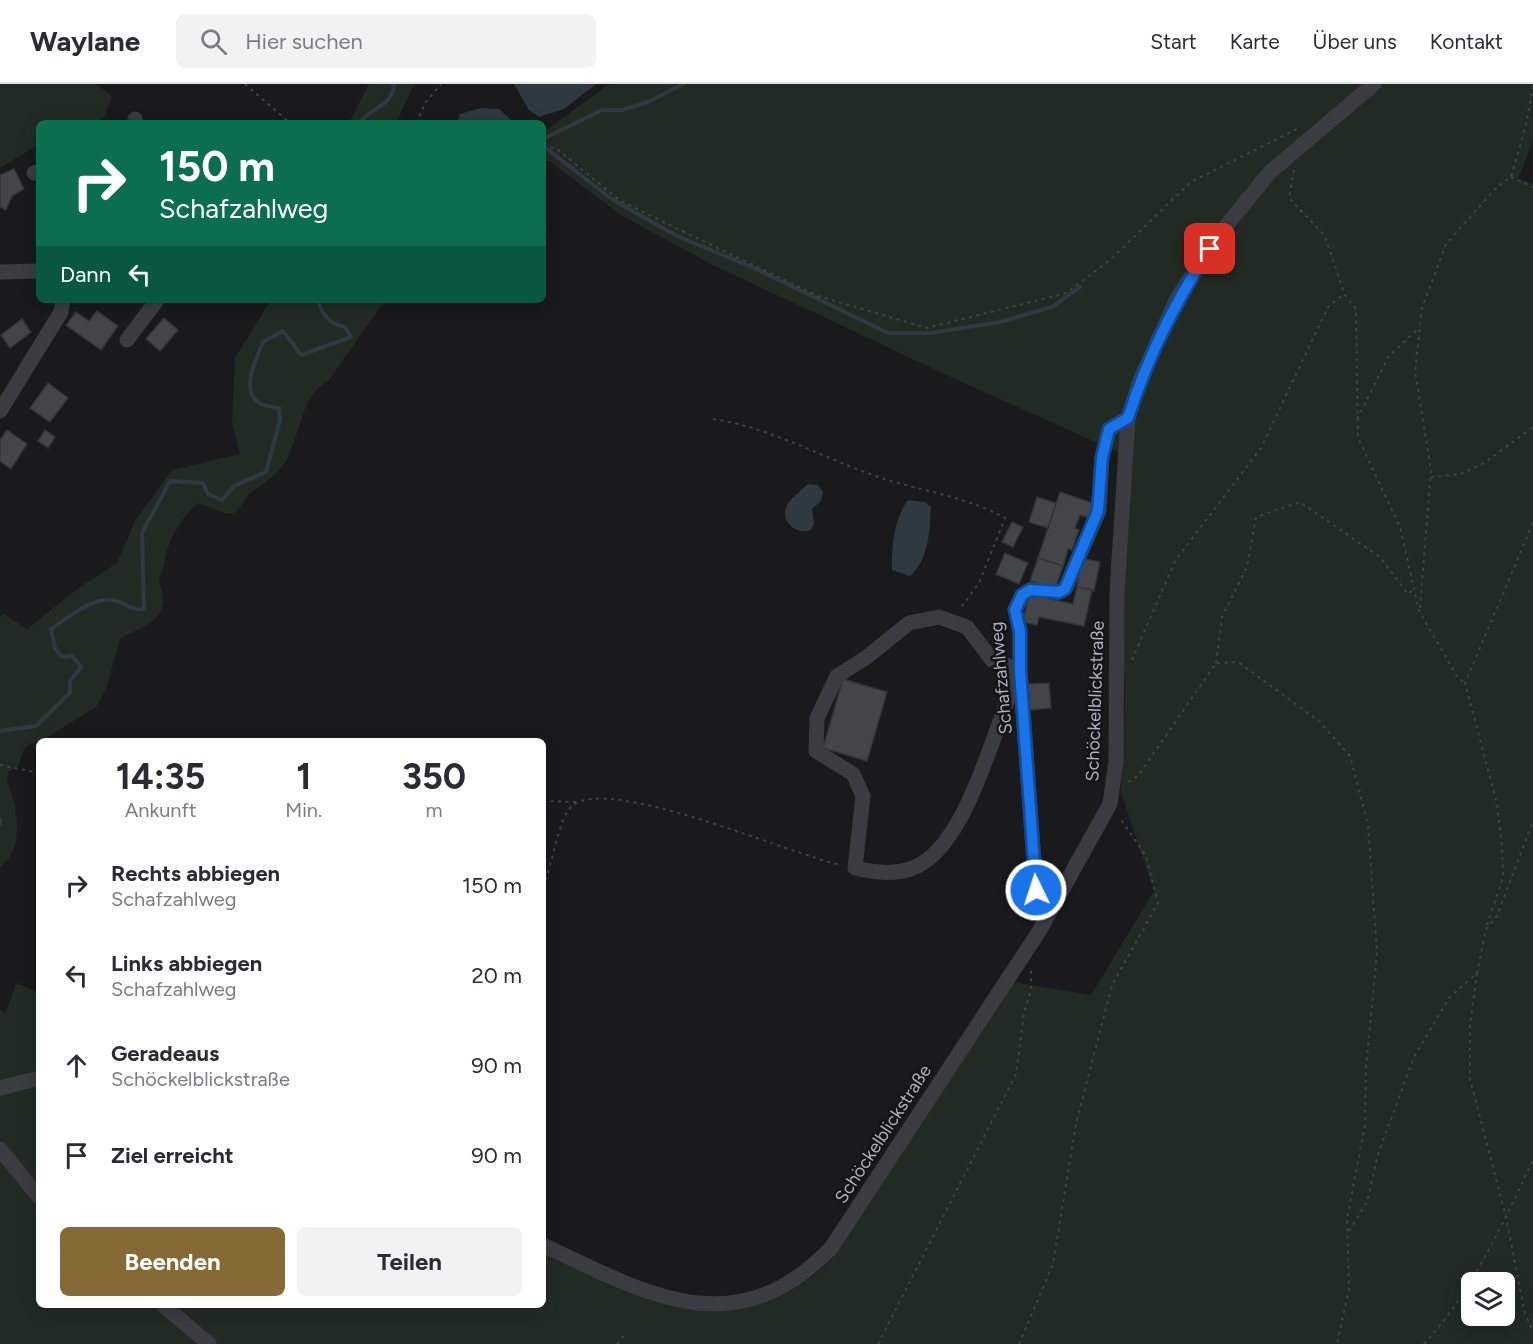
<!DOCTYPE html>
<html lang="de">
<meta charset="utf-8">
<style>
body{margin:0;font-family:Figtree,sans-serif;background:#f2f2f3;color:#2b2b33;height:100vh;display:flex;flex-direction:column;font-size:22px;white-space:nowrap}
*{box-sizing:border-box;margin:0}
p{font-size:20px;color:#7c7c81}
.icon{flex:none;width:33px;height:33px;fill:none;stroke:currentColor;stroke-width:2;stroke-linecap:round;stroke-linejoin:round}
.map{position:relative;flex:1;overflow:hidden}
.details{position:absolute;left:36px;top:654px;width:510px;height:570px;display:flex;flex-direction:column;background:#fff;border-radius:9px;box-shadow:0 3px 15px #0003}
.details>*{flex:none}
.hud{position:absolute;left:36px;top:36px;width:510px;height:183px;border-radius:9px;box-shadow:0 3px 15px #0003;background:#0b6e4f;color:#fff;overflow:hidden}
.tools{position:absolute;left:1461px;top:1188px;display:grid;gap:12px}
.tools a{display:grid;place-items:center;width:54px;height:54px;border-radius:9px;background:#fff;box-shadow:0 3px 15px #0003;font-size:30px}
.pin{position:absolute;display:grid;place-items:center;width:51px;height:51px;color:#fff;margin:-26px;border-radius:12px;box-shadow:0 3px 9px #0006}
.me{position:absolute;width:66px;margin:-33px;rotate:356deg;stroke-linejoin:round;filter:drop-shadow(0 0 4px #0008)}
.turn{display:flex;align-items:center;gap:21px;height:126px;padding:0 24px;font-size:27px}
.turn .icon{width:78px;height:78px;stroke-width:2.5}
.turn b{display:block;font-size:42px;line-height:51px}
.then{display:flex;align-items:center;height:57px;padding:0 24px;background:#0003;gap:12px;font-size:22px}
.eta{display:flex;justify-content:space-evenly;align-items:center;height:102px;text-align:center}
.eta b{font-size:36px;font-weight:700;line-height:42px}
.button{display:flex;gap:12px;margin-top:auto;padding:12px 24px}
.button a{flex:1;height:69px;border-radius:9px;background:#866a36;color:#fff;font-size:24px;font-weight:700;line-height:69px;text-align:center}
.button a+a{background:#f2f2f3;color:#2b2b33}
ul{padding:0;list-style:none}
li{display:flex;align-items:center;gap:18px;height:90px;padding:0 24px}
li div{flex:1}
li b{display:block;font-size:22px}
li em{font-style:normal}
header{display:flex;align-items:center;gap:36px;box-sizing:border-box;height:84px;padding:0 30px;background:#fff;border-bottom:2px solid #e1e1e2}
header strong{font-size:28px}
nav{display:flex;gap:33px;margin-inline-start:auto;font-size:21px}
.search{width:420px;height:54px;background:#f2f2f3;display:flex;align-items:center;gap:15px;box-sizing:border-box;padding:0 21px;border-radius:9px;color:#7c7c81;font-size:22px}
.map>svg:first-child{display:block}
.green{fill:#222b23;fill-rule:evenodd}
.water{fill:#2f3941}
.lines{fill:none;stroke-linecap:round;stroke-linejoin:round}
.stream{stroke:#2f3941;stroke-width:4}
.building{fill:#444549;stroke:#343438;stroke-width:1.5}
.path{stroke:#414348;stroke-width:2;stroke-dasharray:3 4.5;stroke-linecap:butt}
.minor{stroke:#3b3c41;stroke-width:15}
.route-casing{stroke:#114b97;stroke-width:15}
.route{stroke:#1a73e8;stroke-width:10}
.labels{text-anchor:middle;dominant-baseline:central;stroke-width:5;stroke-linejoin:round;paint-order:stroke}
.street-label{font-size:18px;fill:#acb1bc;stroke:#151517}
</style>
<header>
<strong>Waylane</strong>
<div class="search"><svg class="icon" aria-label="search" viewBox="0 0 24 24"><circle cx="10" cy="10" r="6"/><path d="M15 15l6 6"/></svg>Hier suchen</div>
<nav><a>Start</a><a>Karte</a><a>Über uns</a><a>Kontakt</a></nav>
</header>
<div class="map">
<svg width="1533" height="1260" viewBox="0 0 1533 1260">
<rect width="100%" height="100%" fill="#1a1a1c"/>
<!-- green -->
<g class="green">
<polygon points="0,0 96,0 112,12 104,33 94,39 39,39 39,60 0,84"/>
<polygon points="369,0 414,0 396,39 349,39"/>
<path d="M609,0H1533V56L1518,95L1533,100V1260H214L169,1221H543V1168C646,1217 731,1260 825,1182L1013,898L1091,911L1154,807L1121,709L1125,620L1122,507L1127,372L955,295L711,180L621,131L549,77L543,78V44L548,45ZM1472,1198H1504V1232H1472Z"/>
<path d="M271,216H385L329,296C298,314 302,352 284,380C276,392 263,400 252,407C245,413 242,423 234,429C219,431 212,422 198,419C183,432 173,448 167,467C164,477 165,484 159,494C160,502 163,511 163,518C162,541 134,545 120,555L106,605L96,623L49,652L26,662L17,683L9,687L7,698C18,721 25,766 0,783V534L4,530L27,545L77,505L117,479L135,437L172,386L240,370L232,338L235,274Z"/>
<polygon points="16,899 39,909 39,988 0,999 0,926 6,929"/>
<polygon points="39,999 39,1109 0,1062 0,1010"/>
<polygon points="0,1071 39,1119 39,1221 157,1221 204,1260 0,1260"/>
</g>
<!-- water -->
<g class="water">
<polygon points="514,0 596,0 564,25 539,33 529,26"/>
<polygon points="481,24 499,25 514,39 457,39 460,30"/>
<path d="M808,400L818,401L823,408L821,417L812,425L814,440L811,446C797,452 779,437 787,421C792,413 801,407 808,400Z"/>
<path d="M908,416L925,418L931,423C929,448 930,474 910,492L892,486C891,464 894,435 908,416Z"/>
</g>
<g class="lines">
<!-- stream -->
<g class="stream">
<path d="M360,39C370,23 393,23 394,0"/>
<polyline points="543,55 602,26 622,26 648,18 683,0"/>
<polyline points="543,62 613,116 677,152 754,184 888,249 931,249 1000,238 1052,223 1080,203"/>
<path d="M0,647L36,642L70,609V597L81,583L72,572L62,573L55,564L51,545C67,534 96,510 117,517C128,521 132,527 144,525L142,449L170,397L203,399L208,410L222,416L234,402L266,388L280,336L279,324C274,323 265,322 261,320C238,308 257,274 263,258L283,247L301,271L351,253L345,243C329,240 322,231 318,216"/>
<polyline points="0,735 0,740"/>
</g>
</g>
<!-- building -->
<g class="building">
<polygon points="14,85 24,105 12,112 6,126 0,123 0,91"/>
<polygon points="97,227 118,242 101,266 66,241 76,228 89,237"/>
<polygon points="164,234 178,246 160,267 146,255"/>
<polygon points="22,235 31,248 10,264 1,251"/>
<polygon points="48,299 68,314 50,338 30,324"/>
<polygon points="7,346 27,360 11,385 0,377 0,356"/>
<polygon points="45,346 55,353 48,364 38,357"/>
<polygon points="1060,408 1095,420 1091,434 1080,431 1075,444 1079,446 1072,466 1068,465 1063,482 1038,474"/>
<polygon points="1037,413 1056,419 1048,444 1029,438"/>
<polygon points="1012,438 1023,443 1013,463 1002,458"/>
<polygon points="1005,469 1028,479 1019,500 996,490"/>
<polygon points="1038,474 1063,482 1055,505 1030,497"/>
<polygon points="1081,474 1100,478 1094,507 1077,503"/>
<polygon points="1077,503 1092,506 1084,542 1039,533 1037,541 1023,538 1029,510 1073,520"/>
<polygon points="843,595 887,608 867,677 823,664"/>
<polygon points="1049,599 1051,624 1030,626 1028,600"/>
</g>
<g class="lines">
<!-- path -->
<g class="path">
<polyline points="245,0 290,39"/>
<polyline points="416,39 426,18 441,0"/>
<polyline points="543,62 557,65 619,116 686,149 818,212 927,244 1066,209 1110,176 1191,98 1297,45"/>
<polyline points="1294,86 1289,114 1325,152 1344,209"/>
<polyline points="1511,93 1533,103"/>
<path d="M713,335C767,343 818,371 870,390C916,407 961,410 1005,434L979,499L959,526"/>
<polyline points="1357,335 1389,272 1419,244"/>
<polyline points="1431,393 1461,390 1484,379 1533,343"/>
<polyline points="1420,524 1431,386 1415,287 1422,224 1446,160 1497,103 1511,93 1526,41 1533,2"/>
<polyline points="1132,576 1175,477 1261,364 1328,223 1344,210 1356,225 1358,354 1400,443 1419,527 1458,594 1465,599"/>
<polyline points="1216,579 1222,533 1247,483 1256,433 1300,418 1380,473 1408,510 1414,505"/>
<polyline points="0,681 39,689"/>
<polyline points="1128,698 1138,692 1216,579 1238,578 1319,637 1350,672 1368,740 1377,869 1366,983 1365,1041 1347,1135 1349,1205 1337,1260"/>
<polyline points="543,717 576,718"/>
<path d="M543,803C552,783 558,734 572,722C607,690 792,771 841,781"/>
<polyline points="1487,841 1503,794 1502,763 1497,720 1465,599 1533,439"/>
<polyline points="1477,889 1470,942 1470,995 1506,1133 1525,1230 1533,1247"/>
<polyline points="1349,1147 1367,1118 1378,1070 1414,973 1449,914 1477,889 1486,845 1497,832 1533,737"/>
<polyline points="617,1260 626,1249"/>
<polyline points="878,1260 1016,990 1024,929 1031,906 1031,886"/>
<polyline points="1019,1260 1053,1180 1076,1040 1112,901 1158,819 1146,772 1120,734"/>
<path d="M1424,1260C1472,1208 1503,1139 1533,1076"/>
</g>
<!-- minor -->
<g class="minor">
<polyline points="135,35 135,39"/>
<polyline points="34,89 39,87"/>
<polyline points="0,188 39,187"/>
<polyline points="127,256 157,216"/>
<polyline points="0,327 61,228 63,216"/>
<path d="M939,533L967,543L992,576L1020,586C995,637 968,767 910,785C892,791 873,788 855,784L863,712L853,690L816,667L817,634L837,592L867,573L909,539Z"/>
<polyline points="1045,837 1036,806 1020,586 1020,547 1015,526 1022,511 1030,506 1059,508 1065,505 1099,427 1102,373 1109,345 1128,334"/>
<polyline points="0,1004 39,994"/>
<polyline points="0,1065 39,1113"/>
<path d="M543,1161C653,1214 738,1260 831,1164L1038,849L1110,720L1116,677L1117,508L1128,334L1140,296L1177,214L1221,148L1270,88L1374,0"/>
<polyline points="163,1221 209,1260"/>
</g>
</g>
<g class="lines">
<!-- route casing -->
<g class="route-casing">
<path id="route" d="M1036,806L1020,586V547L1015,526L1022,511L1030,506L1059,508L1065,505L1098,427L1102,373L1109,345L1128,334C1148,272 1174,219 1210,165"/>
</g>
<!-- route -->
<use href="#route" class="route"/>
</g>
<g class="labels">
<!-- street labels -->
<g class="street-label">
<text transform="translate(1001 594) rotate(-95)">Schafzahlweg</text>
<text transform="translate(1095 617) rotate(-88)">Schöckelblickstraße</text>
<text transform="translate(883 1050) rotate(-57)">Schöckelblickstraße</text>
</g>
</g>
</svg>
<div class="tools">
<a><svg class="icon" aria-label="layers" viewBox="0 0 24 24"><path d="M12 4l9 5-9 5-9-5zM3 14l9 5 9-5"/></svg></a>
</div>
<div class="pin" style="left:1210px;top:165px;background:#d93025"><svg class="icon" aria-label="arrive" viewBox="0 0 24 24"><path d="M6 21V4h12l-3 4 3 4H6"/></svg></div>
<svg class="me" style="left:1036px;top:806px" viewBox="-20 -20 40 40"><circle r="17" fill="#1a73e8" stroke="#fff" stroke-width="3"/><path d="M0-11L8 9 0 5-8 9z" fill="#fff"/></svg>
<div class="hud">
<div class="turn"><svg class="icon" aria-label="right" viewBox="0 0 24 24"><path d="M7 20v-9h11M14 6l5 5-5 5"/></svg><div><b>150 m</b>Schafzahlweg</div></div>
<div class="then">Dann<svg class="icon" aria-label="left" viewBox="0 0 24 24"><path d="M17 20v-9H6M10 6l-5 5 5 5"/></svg></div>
</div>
<section class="details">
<div class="eta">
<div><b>14:35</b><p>Ankunft</p></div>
<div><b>1</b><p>Min.</p></div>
<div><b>350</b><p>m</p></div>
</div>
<ul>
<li><svg class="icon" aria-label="right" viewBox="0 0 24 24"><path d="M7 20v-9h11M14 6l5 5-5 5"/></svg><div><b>Rechts abbiegen</b><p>Schafzahlweg</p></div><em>150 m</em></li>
<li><svg class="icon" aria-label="left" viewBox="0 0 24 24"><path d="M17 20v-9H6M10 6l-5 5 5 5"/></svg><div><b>Links abbiegen</b><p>Schafzahlweg</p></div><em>20 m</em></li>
<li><svg class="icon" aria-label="ahead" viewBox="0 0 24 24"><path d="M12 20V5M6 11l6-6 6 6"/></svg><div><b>Geradeaus</b><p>Schöckelblickstraße</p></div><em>90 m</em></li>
<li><svg class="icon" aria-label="arrive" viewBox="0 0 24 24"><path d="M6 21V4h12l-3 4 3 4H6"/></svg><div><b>Ziel erreicht</b></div><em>90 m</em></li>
</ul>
<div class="button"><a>Beenden</a><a>Teilen</a></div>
</section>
</div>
